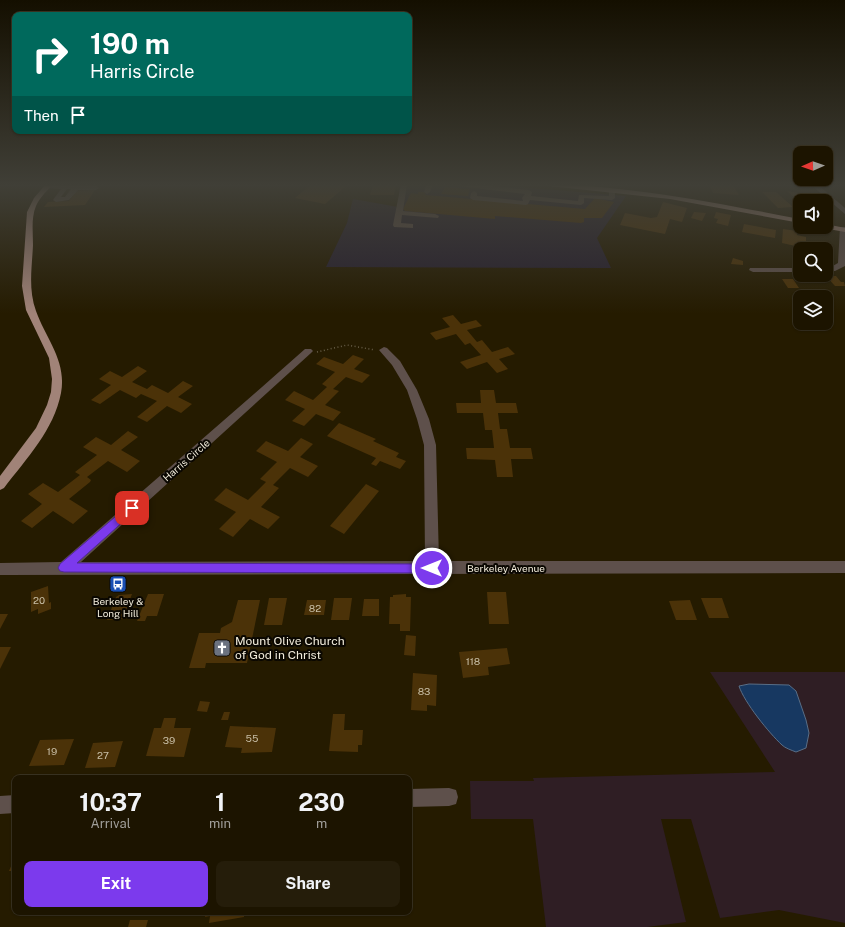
<!DOCTYPE html>
<style>
body{margin:0;font-family:"Public Sans",sans-serif;background:#251d0a;color:#f1f3f6;height:100vh;display:flex;flex-direction:column;font-size:15px;white-space:nowrap}
*{box-sizing:border-box;margin:0}
p{font-size:13px;color:#a09e99}
.icon{flex:none;width:22px;height:22px;fill:none;stroke:currentColor;stroke-width:2;stroke-linecap:round;stroke-linejoin:round}
.map{position:relative;flex:1;overflow:hidden}
.side{position:absolute;left:12px;top:775px;width:400px;height:140px;display:flex;flex-direction:column;background:#1c1400;border-radius:8px;box-shadow:0 1px 3px #0004,0 0 0 1px #3a3322}
.side>*{flex:none}
.banner{position:absolute;left:12px;top:12px;width:400px;height:122px;border-radius:8px;box-shadow:0 1px 3px #0004,0 0 0 1px #3a3322;background:#00695c;color:#fff;overflow:hidden}
.needle{width:26px;rotate:268deg}
.tools{position:absolute;left:793px;top:146px;display:grid;gap:8px}
.tools a{display:grid;place-items:center;width:40px;height:40px;border-radius:8px;background:#1c1400;box-shadow:0 1px 3px #0004,0 0 0 1px #3a3322;font-size:20px}
.pin{position:absolute;display:grid;place-items:center;width:34px;height:34px;color:#fff;margin:-17px;border-radius:8px;box-shadow:0 2px 6px #0006}
.me{position:absolute;width:44px;margin:-22px;rotate:270deg;stroke-linejoin:round;filter:drop-shadow(0 0 3px #0008)}
.turn{display:flex;align-items:center;gap:14px;height:84px;padding:0 12px;font-size:18px}
.turn .icon{width:52px;height:52px;stroke-width:2.5}
.turn b{display:block;font-size:28px;line-height:34px}
.then{display:flex;align-items:center;height:38px;padding:0 12px;background:#0003;gap:8px;font-size:15px}
.eta{display:flex;justify-content:space-evenly;align-items:center;height:68px;text-align:center}
.eta b{font-size:24px;font-weight:700;line-height:28px}
.primary-button{display:flex;gap:8px;margin-top:auto;padding:8px 12px}
.primary-button a{flex:1;height:46px;border-radius:8px;background:#7c3aed;color:#fff;font-size:16px;font-weight:700;line-height:46px;text-align:center}
.primary-button a+a{background:#251d0a;color:#f1f3f6}
.map>svg:first-child{display:block}
.commercial{fill:#27202f}
.education{fill:#2f1e24}
.water{fill:#173861;stroke:#596e86}
.building{fill:#4b3208}
.lines{fill:none;stroke-linecap:round;stroke-linejoin:round}
.path{stroke:#685f48;stroke-width:1.5;stroke-dasharray:1 2.5;stroke-linecap:butt}
.minor{fill:#5e504b;fill-rule:evenodd}
.major{fill:#a18378;fill-rule:evenodd}
.route{fill:#7c3aed;stroke:#51269a}
.labels{text-anchor:middle;dominant-baseline:central;stroke-width:4;stroke-linejoin:round;paint-order:stroke}
.street-label{font-size:10px;fill:#f2ecdb;stroke:#0a0701}
.near-number-label{font-size:10px;fill:#c8bea6}
.poi-label{font-size:10px;fill:#f2ecdb;stroke:#0a0701}
.near-poi-label{font-size:12px;fill:#f2ecdb;stroke:#0a0701;text-anchor:start}
</style>
<div class="map">
<svg width="845" height="927" viewBox="0 0 845 927">
<rect width="100%" height="100%" fill="#251b00"/>
<!-- commercial -->
<polygon class="commercial" points="400,184 486,184 626,196 597,238 611,268 326,267 347,223 353,199 398,207"/>
<!-- education -->
<polygon class="education" points="710,672 845,672 845,923 779,910 720,918 691,819 661,819 686,922 647,927 546,927 533,819 471,819 470,781 534,781 533,778 775,772"/>
<!-- water -->
<path class="water" d="M749,684L789,685L796,691L806,720L809,733L806,748L796,752C791,750 785,748 782,745C769,733 744,702 739,686Z"/>
<!-- building -->
<g class="building">
<polygon points="312,184 337,184 346,186 325,204 295,198"/>
<polygon points="373,184 396,185 394,195 370,195"/>
<polygon points="709,184 733,185 739,195 713,193"/>
<polygon points="445,187 470,189 468,196 441,194"/>
<polygon points="95,190 85,205 44,207 48,202 69,201 76,191"/>
<polygon points="787,191 799,193 803,197 794,197"/>
<polygon points="418,192 424,192 426,195 585,209 595,198 614,202 602,218 584,218 584,222 581,223 495,216 495,219 405,211 403,209 411,193 418,194"/>
<polygon points="762,192 776,192 793,207 778,208"/>
<polygon points="663,202 687,208 682,222 670,219 665,234 620,225 625,213 651,218 657,217"/>
<polygon points="694,212 706,213 702,221 691,218"/>
<polygon points="716,212 731,215 728,226 716,223 718,219 714,218"/>
<polygon points="744,224 776,230 775,238 742,232"/>
<polygon points="783,229 797,231 797,235 806,237 806,242 829,247 829,253 826,253 826,249 809,249 782,243"/>
<polygon points="733,258 743,261 743,265 731,264"/>
<polygon points="826,276 836,276 841,282 844,282 845,286 835,286"/>
<polygon points="782,279 793,279 799,288 788,288"/>
<polygon points="800,294 820,295 822,297 802,297"/>
<polygon points="453,315 461,324 476,320 482,326 467,330 477,342 482,340 492,352 508,347 515,354 499,359 508,369 497,373 487,362 467,369 460,362 481,355 470,343 465,345 456,334 436,340 430,333 450,327 442,318"/>
<polygon points="353,355 364,359 354,369 370,375 362,383 346,377 333,389 339,391 325,405 341,412 333,421 316,414 304,426 292,421 305,409 285,400 294,391 313,400 327,387 322,384 335,372 316,364 324,357 343,364"/>
<polygon points="138,366 147,371 132,382 147,389 152,385 168,393 183,381 193,386 178,397 192,404 181,413 167,406 147,422 137,417 157,401 141,394 136,398 120,390 100,404 91,400 111,385 99,379 110,371 122,377"/>
<polygon points="480,390 494,390 496,403 516,403 518,413 498,413 500,429 507,429 510,448 531,448 533,459 511,459 513,477 497,477 495,460 467,459 466,448 494,448 492,430 485,430 483,413 457,413 456,403 481,403"/>
<polygon points="339,423 376,439 373,441 399,453 396,457 406,461 400,469 380,461 376,466 371,464 376,458 327,436"/>
<polygon points="128,431 138,437 121,450 140,461 127,472 108,461 87,477 91,480 90,482 69,499 88,511 73,524 53,511 32,528 21,521 42,504 28,494 43,483 58,492 80,475 75,472 97,455 83,447 96,437 111,445"/>
<polygon points="301,438 313,444 300,457 318,466 308,477 290,468 273,485 279,488 261,507 280,517 268,529 250,519 233,537 219,529 236,512 214,500 226,488 248,500 266,482 260,479 277,462 256,451 266,441 288,451"/>
<polygon points="366,484 379,491 344,534 330,526"/>
<polygon points="48,586 49,603 51,602 51,609 38,614 38,609 31,612 31,592"/>
<polygon points="487,592 506,592 509,624 489,624"/>
<polygon points="132,594 123,619 107,620 116,597 119,595"/>
<polygon points="148,594 164,594 157,616 147,616 145,621 137,621"/>
<polygon points="406,594 406,597 411,597 410,631 400,631 400,624 389,624 390,597 393,597 393,595"/>
<polygon points="269,598 287,598 282,625 264,625"/>
<polygon points="334,598 352,598 349,620 331,620"/>
<polygon points="701,598 722,598 729,618 709,618"/>
<polygon points="364,599 379,599 379,616 362,616"/>
<polygon points="238,600 260,600 247,663 206,663 205,668 189,668 199,633 220,633 221,628 232,622"/>
<polygon points="307,600 326,600 324,615 304,615"/>
<polygon points="690,600 697,620 676,620 669,601"/>
<polygon points="0,614 8,614 0,629"/>
<polygon points="406,635 416,636 415,656 404,655"/>
<polygon points="0,647 11,647 0,669"/>
<polygon points="507,648 510,664 488,667 489,675 463,678 459,652"/>
<polygon points="413,673 437,675 436,706 427,705 427,711 411,710"/>
<polygon points="200,701 210,702 207,712 197,711"/>
<polygon points="224,712 230,712 228,720 221,720"/>
<polygon points="333,714 345,714 344,730 363,730 362,745 358,745 358,752 329,751"/>
<polygon points="164,718 176,718 174,728 191,728 184,757 146,756 154,728 161,728"/>
<polygon points="230,726 276,728 272,752 241,753 242,748 225,747"/>
<polygon points="74,739 64,765 29,766 40,740"/>
<polygon points="123,741 115,767 85,768 93,743"/>
<rect x="409" y="840" width="3" height="55"/>
<polygon points="15,857 15,871 9,871"/>
<polygon points="206,912 244,912 244,917 209,923 210,916 205,917"/>
<polygon points="130,920 148,920 146,927 128,927"/>
</g>
<g class="lines">
<!-- path -->
<polyline class="path" points="317,352 347,345 375,350"/>
<!-- minor -->
<g class="minor">
<polygon points="401,184 407,184 403,211 435,214 439,216 438,218 402,215 401,223 413,224 413,228 394,227 393,225"/>
<polygon points="427,184 433,184 430,192 427,194 424,192"/>
<polygon points="442,184 471,184 529,190 532,192 531,196 578,201 579,195 609,196 609,191 612,189 615,191 615,198 612,200 584,198 584,203 581,205 530,200 528,204 526,205 473,200 470,198 471,193 474,191 477,193 477,196 523,201 522,198 525,194"/>
<polygon points="810,184 817,184 845,208 845,214"/>
<path d="M48,185L96,186L99,188L96,190H78L69,200L56,202L53,200L61,189L46,188L45,187ZM67,189H71L65,197H61Z"/>
<polygon points="840,227 845,227 845,266 835,271 826,271 826,267 831,267 838,263"/>
<polygon points="750,268 800,268 800,272 753,272 749,270"/>
<polygon points="384,347 387,348 400,361 417,390 429,419 436,445 439,561 845,561 845,573 0,575 0,563 61,562 262,387 305,349 311,349 313,351 311,353 81,562 425,561 424,445 417,419 407,390 392,365 379,350"/>
<polygon points="449,788 456,790 458,797 456,804 449,806 409,807 409,789"/>
<polygon points="15,795 15,813 0,814 0,796"/>
</g>
<!-- major -->
<g class="major">
<path d="M46,184H53C47,191 40,197 36,206C31,218 33,232 33,245C32,267 28,289 36,311C46,339 67,361 61,393C54,430 26,459 4,488L0,490V476L36,428L47,405L51,392L52,379L49,358L26,310L22,286L27,212L34,198Z"/>
<path d="M531,184C622,184 711,202 800,219V223L670,199Z"/>
<polygon points="826,224 845,228 845,232 823,228 826,227"/>
</g>
</g>
<!-- sky -->
<linearGradient id="sky" x2="0" y2="1"><stop stop-color="#140f00"/><stop offset="0.59" stop-color="#403f37"/><stop offset="1" stop-color="#403f37" stop-opacity="0"/></linearGradient>
<rect width="845" height="314" fill="url(#sky)"/>
<!-- route -->
<polygon class="route" points="132,504 136,505 137,508 136,510 77,563 432,564 436,565 437,568 436,572 432,573 64,572 60,571 58,568 60,564 129,505"/>
<!-- icons -->
<defs>
<g id="bus-square" transform="scale(0.9)"><rect x="-9" y="-9" width="18" height="18" rx="4" fill="#1a4fb4" stroke="#0a0701"/><path d="M-5-6H5V4H4V6H2V4H-2V6H-4V4H-5ZM-3.5-4V0h7V-4ZM-3.5 1.2v1.5H-2V1.2ZM2 1.2v1.5H3.5V1.2Z" fill="#fff"/></g>
<g id="church-square" transform="scale(0.9)"><rect x="-9" y="-9" width="18" height="18" rx="4" fill="#6b7280" stroke="#0a0701"/><path d="M-1.2-6h2.4v3.5h3.3v2.4h-3.3V6h-2.4V-.1h-3.3v-2.4h3.3Z" fill="#fff"/></g>
</defs>
<g fill-rule="evenodd">
<use href="#bus-square" x="118" y="584"/>
<use href="#church-square" x="222" y="648"/>
</g>
<g class="labels">
<!-- street labels -->
<g class="street-label">
<text transform="translate(186 460) rotate(-41)">Harris Circle</text>
<text x="506" y="568">Berkeley Avenue</text>
</g>
<!-- near-number labels -->
<g class="near-number-label">
<text x="39" y="600">20</text>
<text x="315" y="608">82</text>
<text x="473" y="661">118</text>
<text x="424" y="691">83</text>
<text x="252" y="738">55</text>
<text x="169" y="740">39</text>
<text x="52" y="751">19</text>
<text x="103" y="755">27</text>
</g>
<!-- poi labels -->
<g class="poi-label">
<text x="118" y="601">Berkeley &amp;<tspan x="118" dy="12">Long Hill</tspan></text>
</g>
<!-- near-poi labels -->
<g class="near-poi-label">
<text x="235" y="641">Mount Olive Church<tspan x="235" dy="14">of God in Christ</tspan></text>
</g>
</g>
</svg>
<div class="tools">
<a><svg class="needle" viewBox="-14 -14 28 28"><path d="M0-13l5 13h-10z" fill="#e53935"/><path d="M0 13l5-13h-10z" fill="#a09e99"/></svg></a>
<a><svg class="icon" aria-label="sound" viewBox="0 0 24 24"><path d="M4 9h4l5-4v14l-5-4H4zM17 9q2 3 0 6"/></svg></a>
<a><svg class="icon" aria-label="search" viewBox="0 0 24 24"><circle cx="10" cy="10" r="6"/><path d="M15 15l6 6"/></svg></a>
<a><svg class="icon" aria-label="layers" viewBox="0 0 24 24"><path d="M12 4l9 5-9 5-9-5zM3 14l9 5 9-5"/></svg></a>
</div>
<div class="pin" style="left:132px;top:508px;background:#d93025"><svg class="icon" aria-label="arrive" viewBox="0 0 24 24"><path d="M6 21V4h12l-3 4 3 4H6"/></svg></div>
<svg class="me" style="left:432px;top:568px" viewBox="-20 -20 40 40"><circle r="17" fill="#7c3aed" stroke="#fff" stroke-width="3"/><path d="M0-11L8 9 0 5-8 9z" fill="#fff"/></svg>
<div class="banner">
<div class="turn"><svg class="icon" aria-label="right" viewBox="0 0 24 24"><path d="M7 20v-9h11M14 6l5 5-5 5"/></svg><div><b>190 m</b>Harris Circle</div></div>
<div class="then">Then<svg class="icon" aria-label="arrive" viewBox="0 0 24 24"><path d="M6 21V4h12l-3 4 3 4H6"/></svg></div>
</div>
<section class="side">
<div class="eta">
<div><b>10:37</b><p>Arrival</p></div>
<div><b>1</b><p>min</p></div>
<div><b>230</b><p>m</p></div>
</div>
<div class="primary-button"><a>Exit</a><a>Share</a></div>
</section>
</div>
